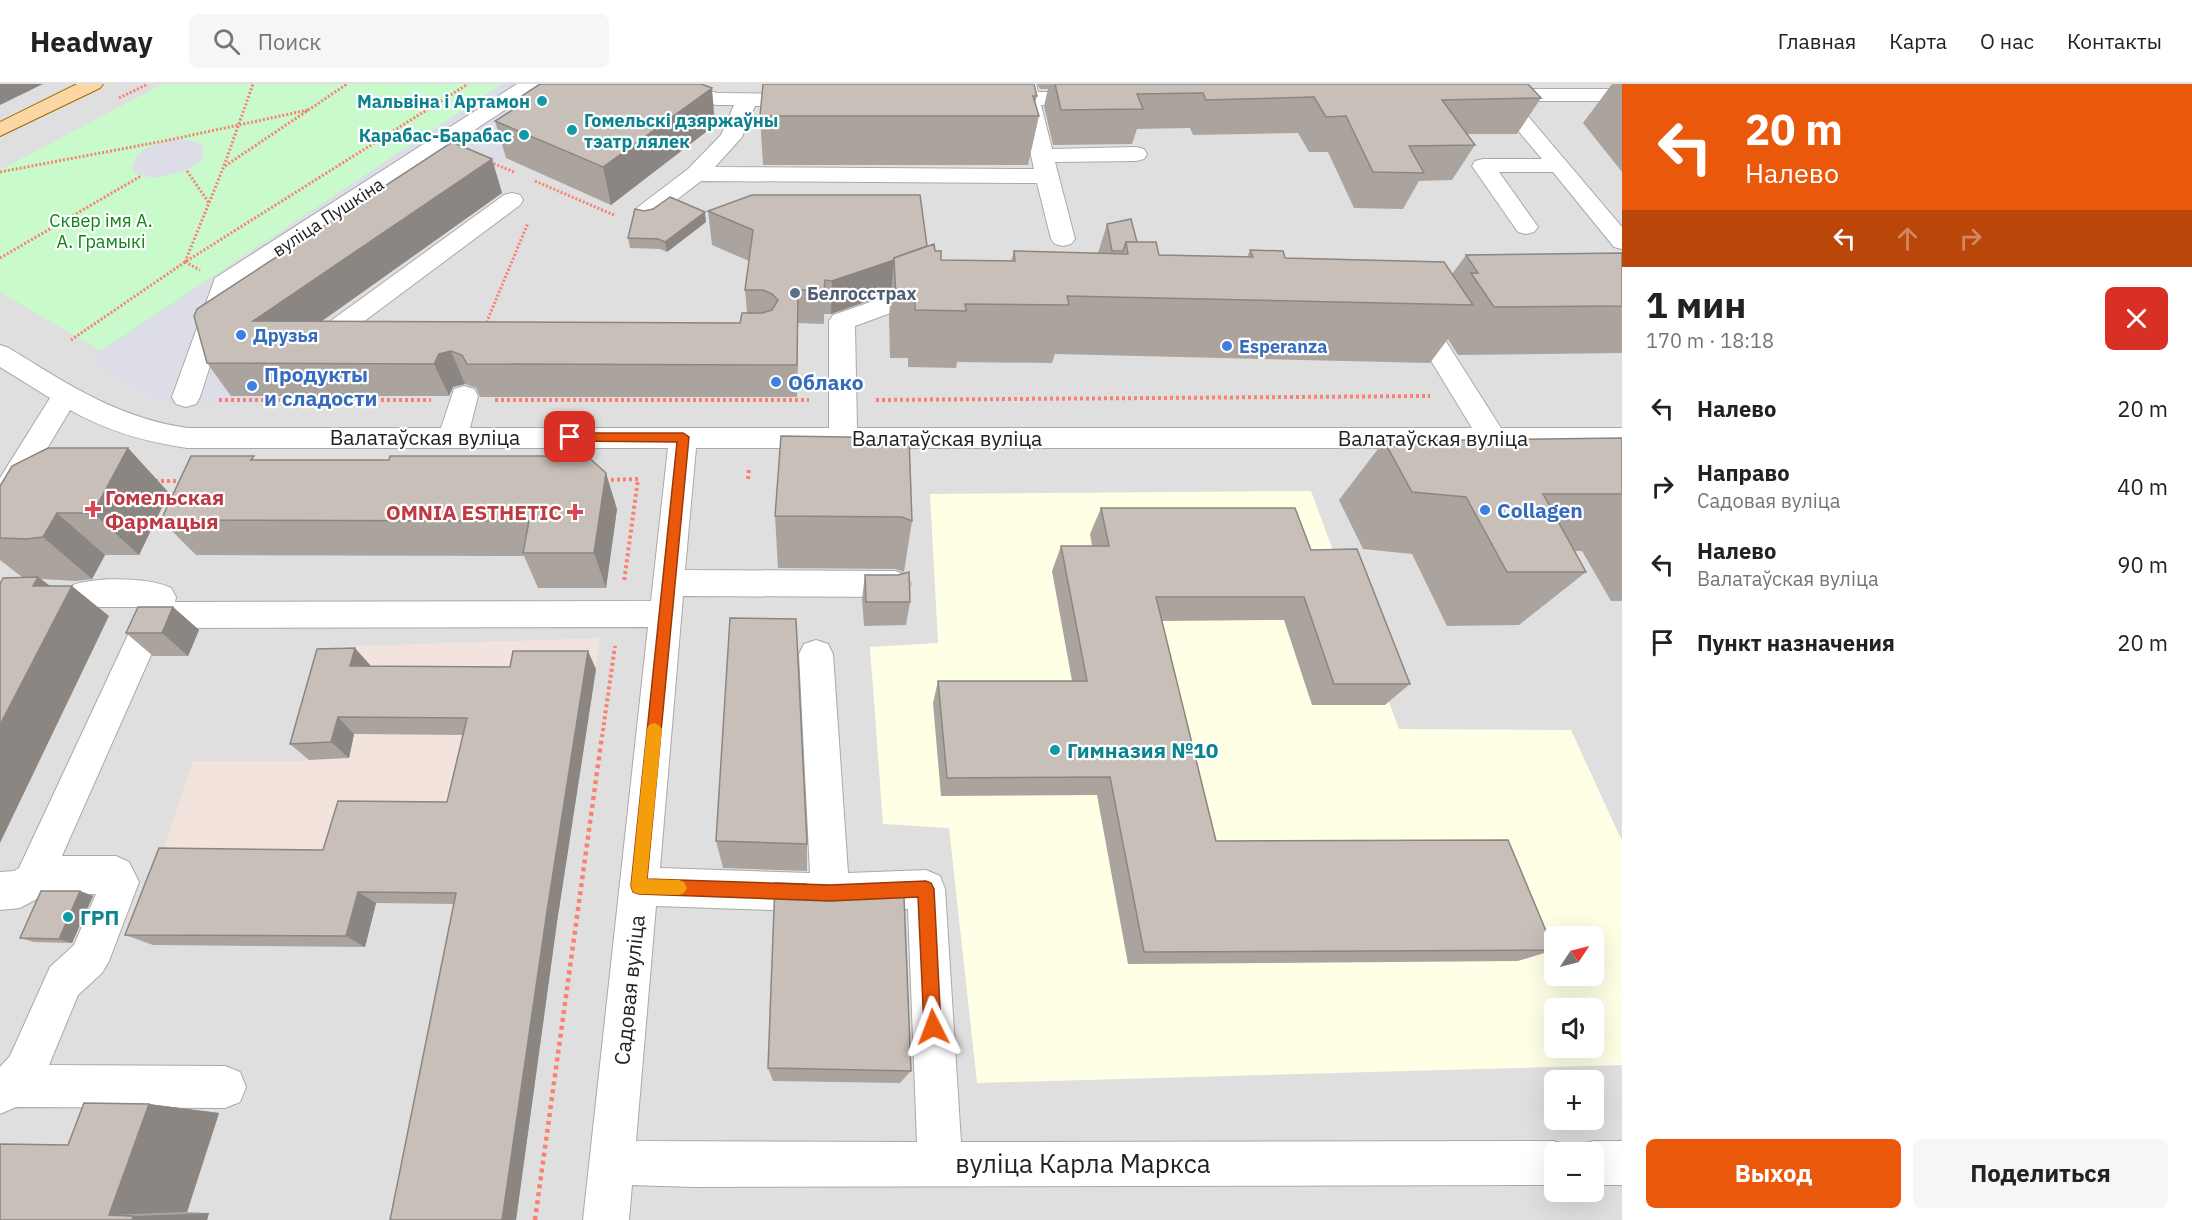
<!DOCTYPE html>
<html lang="ru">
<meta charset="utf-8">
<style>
body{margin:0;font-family:"IBM Plex Sans",sans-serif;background:#f6f6f6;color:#222;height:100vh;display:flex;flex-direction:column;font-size:22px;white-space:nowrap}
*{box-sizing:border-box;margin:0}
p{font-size:20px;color:#767676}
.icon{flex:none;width:33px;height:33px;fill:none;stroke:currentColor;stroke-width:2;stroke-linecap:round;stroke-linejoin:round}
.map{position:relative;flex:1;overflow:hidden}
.panel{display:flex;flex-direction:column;background:#fff;width:570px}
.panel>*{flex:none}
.hud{background:#ea580c;color:#fff;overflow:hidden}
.needle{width:39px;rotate:55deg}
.buttons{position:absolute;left:1544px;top:842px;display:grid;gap:12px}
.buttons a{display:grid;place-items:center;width:60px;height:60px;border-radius:9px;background:#fff;box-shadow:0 6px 24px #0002;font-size:30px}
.pin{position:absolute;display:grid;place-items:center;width:51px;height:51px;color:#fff;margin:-26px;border-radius:12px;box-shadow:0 3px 9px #0006}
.me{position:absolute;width:66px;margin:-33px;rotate:357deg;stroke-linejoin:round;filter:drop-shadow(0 0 4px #0008)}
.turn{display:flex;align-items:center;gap:21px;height:126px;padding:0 24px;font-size:27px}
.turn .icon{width:78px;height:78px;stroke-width:2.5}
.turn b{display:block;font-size:42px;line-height:51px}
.lanes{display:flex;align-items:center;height:57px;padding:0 24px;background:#0003;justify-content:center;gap:30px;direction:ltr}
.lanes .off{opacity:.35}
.round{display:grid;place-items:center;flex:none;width:63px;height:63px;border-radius:9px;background:#f6f6f6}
.head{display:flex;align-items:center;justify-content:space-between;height:102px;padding:0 24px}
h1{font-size:36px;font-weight:800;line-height:45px}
.button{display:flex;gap:12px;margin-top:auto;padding:12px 24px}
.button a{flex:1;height:69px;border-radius:9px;background:#ea580c;color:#fff;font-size:24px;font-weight:800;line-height:69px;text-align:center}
.button a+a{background:#f6f6f6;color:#222}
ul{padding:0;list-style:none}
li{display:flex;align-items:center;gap:18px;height:78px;padding:0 24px}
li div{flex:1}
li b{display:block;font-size:22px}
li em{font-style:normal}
header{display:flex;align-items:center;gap:36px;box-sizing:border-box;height:84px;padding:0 30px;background:#fff;border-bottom:2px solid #e0e0e0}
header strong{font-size:28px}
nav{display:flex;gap:33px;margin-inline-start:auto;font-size:21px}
.search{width:420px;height:54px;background:#f6f6f6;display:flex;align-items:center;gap:15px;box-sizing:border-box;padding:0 21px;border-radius:9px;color:#767676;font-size:22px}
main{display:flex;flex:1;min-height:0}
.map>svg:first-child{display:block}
.residential{fill:#e0dfdf;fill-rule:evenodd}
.education{fill:#ffffe5;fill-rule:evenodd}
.military{fill:#f3e3dd}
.park{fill:#c8facc}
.plaza{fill:#dddde8}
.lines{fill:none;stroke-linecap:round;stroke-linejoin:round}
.minor-casing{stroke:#a9a9a9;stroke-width:2}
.major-casing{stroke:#a06b00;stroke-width:2}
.path-far2{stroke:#fa8072;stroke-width:3;stroke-dasharray:2 2;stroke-linecap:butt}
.path-far1{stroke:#fa8072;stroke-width:4;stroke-dasharray:3 3;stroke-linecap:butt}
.path{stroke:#fa8072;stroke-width:4.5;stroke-dasharray:4 4;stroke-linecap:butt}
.minor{fill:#fff;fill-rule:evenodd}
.major{fill:#fcd6a4;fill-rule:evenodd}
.wall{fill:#aba49e}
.shaded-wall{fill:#8b8681}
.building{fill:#c7bfb8;stroke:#8b8681;stroke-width:1.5}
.route{fill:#ea580c;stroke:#983908;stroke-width:1.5}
.slow{fill:#f59e0b}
.culture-dot{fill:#0f9aa8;stroke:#fff;stroke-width:2}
.service-dot{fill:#5c6f8a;stroke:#fff;stroke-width:2}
.shop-dot{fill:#3f7fe0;stroke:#fff;stroke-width:2}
.health-dot{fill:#e0444e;stroke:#fff;stroke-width:2}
.labels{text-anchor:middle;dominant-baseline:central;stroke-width:4.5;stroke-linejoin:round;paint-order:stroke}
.far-culture-label{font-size:18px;font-weight:bold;fill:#0d838f;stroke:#fff;text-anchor:end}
.far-street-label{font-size:18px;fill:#222;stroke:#fff}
.far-park-label{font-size:18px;fill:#0c8416;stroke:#fff}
.far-service-label{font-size:18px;font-weight:bold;fill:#4e5e75;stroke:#fff;text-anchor:start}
.far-shop-label{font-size:18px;font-weight:bold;fill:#366cbe;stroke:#fff;text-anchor:start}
.shop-label{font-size:21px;font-weight:bold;fill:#366cbe;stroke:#fff;text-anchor:start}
.street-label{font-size:21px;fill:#222;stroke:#fff}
.health-label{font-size:21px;font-weight:bold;fill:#be3a42;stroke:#fff;text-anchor:start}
.culture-label{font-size:21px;font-weight:bold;fill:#0d838f;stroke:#fff;text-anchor:start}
.near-street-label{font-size:26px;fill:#222;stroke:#fff}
</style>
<header>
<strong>Headway</strong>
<div class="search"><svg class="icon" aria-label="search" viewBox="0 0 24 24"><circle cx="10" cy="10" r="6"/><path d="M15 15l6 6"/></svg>Поиск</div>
<nav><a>Главная</a><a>Карта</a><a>О нас</a><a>Контакты</a></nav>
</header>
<main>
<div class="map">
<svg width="1622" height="1136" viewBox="0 0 1622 1136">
<rect width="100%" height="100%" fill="#f2efe9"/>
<!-- residential -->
<path class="residential" d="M0,0H1622V1136H0ZM1554,852H1593V891H1554ZM1554,924H1593V963H1554ZM1554,996H1593V1035H1554ZM1554,1068H1593V1107H1554Z"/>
<!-- education -->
<path class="education" d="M1311,407L1399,645L1571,646L1622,757V981L977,999L949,744L883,740L870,563L938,559L930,410ZM1554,852H1593V891H1554ZM1554,924H1593V963H1554Z"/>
<!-- military -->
<polygon class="military" points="600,554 557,841 455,820 376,819 365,863 153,861 184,778 159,779 193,677 307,677 338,563"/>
<!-- park -->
<polygon class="park" points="163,0 502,0 101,267 0,208 0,86"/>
<!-- plaza -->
<g class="plaza">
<polygon points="502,0 603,0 535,55 494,83 231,312 259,312 254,321 168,320 143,309 87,276"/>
<polygon points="181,55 200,59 204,64 202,76 187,87 154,94 137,90 132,84 137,71 145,65 169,56"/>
</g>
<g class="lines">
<!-- minor casing -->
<g class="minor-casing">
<g id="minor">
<polygon points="517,0 541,0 538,4 235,204 200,313 196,320 186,323 176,320 172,313 215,194"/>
<polygon points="657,0 688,0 717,9 807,10 814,12 817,16 814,20 807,22 755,22 742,53 715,83 1034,85 1020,21 983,19 980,15 983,11 1017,9 1016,0 1036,0 1038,8 1092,8 1099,10 1102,14 1099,18 1092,20 1041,21 1052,65 1136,63 1144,65 1147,70 1144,75 1136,77 1055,78 1075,155 1071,160 1063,162 1055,160 1051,155 1037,99 701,97 654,133 646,135 638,133 634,128 638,123 688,85 721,51 734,21 716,21 660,4"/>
<polygon points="1494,5 1622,5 1622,17 1515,17 1622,143 1622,165 1614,163 1553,88 1499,88 1538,143 1534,148 1526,150 1518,148 1472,82 1475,77 1483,75 1542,75 1493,17 1487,15 1484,11 1487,7"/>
<polygon points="512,109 520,111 523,116 520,121 343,253 334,256 325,253 321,247 325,241 504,111"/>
<path d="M931,197L940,199L943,205L940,211L855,242L857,344H1472L1402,229L1406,223L1415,221L1424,223L1501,344H1622V364H696L685,486L895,487L906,491L911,500L906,509L895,513L683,512L660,784L810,789L799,570L804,560L816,556L828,560L833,570L848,789L926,786L940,792L945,805L961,1058L1554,1057L1570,1063L1572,1068H1554V1101L693,1103L632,1101L629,1136H583L648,543L163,544L62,772H116L129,778L139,798L109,877L102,889L78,911L49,981L225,982L240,988L246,1003L240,1018L225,1024L16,1023L0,1030V983L10,972L50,883L74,861L96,810H46L20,824L0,826V788L14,787L19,784L141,523H84L73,519L68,510L73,501C96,493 149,493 171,504L176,513L175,518L651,517L668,364H187C146,358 107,347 70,326L10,427L0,430V394L50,314L0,283V261L9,264C67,300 118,334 187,344H441L454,305L464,302L474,305L478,312L470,344H829V237L833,231ZM656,822L830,828L908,825L917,1058L636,1057Z"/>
<polygon points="1593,1057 1622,1057 1622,1101 1593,1101 1593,1068 1575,1068 1577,1063"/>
</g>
</g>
<!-- major casing -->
<g class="major-casing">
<polygon id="major" points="77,0 103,0 100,4 0,52 0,38"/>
</g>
<!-- path-far2 -->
<g class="path-far2">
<polyline points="119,14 148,0"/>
<polyline points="490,78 514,88"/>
<polyline points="225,82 347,0"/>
<polyline points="187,87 209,119"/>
<polyline points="0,88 169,56 308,26"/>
<polyline points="535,97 614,131"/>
<polyline points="0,174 141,92"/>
<polyline points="185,178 224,82 253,0"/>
<polyline points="185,178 200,186"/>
<polyline points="485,242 528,139"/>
<polyline points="71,256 185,178 468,0"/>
</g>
<!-- path-far1 -->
<g class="path-far1">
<polyline points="219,316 431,316"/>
<polyline points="495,316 809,316"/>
<polyline points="876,316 1430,312"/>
<polyline points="748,395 749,384"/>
<polyline points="605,396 638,395 624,498"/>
<polyline points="155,397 184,397"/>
<polyline points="602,653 615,562"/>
</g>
<!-- path -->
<polyline class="path" points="535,1136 602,652"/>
<!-- minor -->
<use href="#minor" class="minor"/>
<!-- major -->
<use href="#major" class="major"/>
</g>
<!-- wall -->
<g class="wall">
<polygon points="1037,0 1528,0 1541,14 1517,50 1467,50 1475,61 1452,96 1419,97 1403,125 1354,124 1328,68 1309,68 1298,49 1193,51 1190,44 1137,45 1132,60 1053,61 1044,22 1048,5 1040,5"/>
<polygon points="1612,0 1622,0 1622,88 1583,39"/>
<polygon points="1037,12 1035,19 1039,32 1028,81 763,81 760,32"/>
<polygon points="517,15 715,41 611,121 506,74 495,37 519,22"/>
<polygon points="492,75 502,109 321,238 740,239 747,229 745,206 749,177 712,161 708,127 927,162 935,167 941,176 1011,177 1014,167 1098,169 1107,140 1159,171 1247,173 1250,166 1285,174 1452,190 1466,171 1622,169 1622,269 1458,271 1448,255 1430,279 1055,270 1052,279 957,278 956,284 908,283 908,274 890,274 889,232 891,209 831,230 824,230 824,240 798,239 797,313 480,313 476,304 465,300 453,303 449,312 231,312 207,279"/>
<polygon points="644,127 706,138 667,168 660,165 630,164 628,154"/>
<polygon points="781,352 912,437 904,488 895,485 778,484 775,432"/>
<polygon points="1622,354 1622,517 1611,517 1582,467 1574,467 1586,488 1519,541 1447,542 1412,470 1363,465 1339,416 1384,357"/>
<polygon points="128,364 169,409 139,471 105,471 92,495 77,497 41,495 50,502 109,532 22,493 0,476 0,402"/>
<polygon points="257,376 617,425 606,504 538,504 524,472 196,471 161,436"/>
<polygon points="1101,424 1311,466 1410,600 1385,621 1312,621 1284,536 1161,537 1216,757 1554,866 1518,877 1128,880 1097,711 941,712 933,619 938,597 1072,597 1052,487 1061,462 1092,462 1090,450"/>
<polygon points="865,491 910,518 906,541 864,542 862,515"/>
<polygon points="173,523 199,546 188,572 153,572 126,549"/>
<polygon points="371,582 596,585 557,838 516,1136 390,1136 454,820 376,819 365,863 153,861 125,851 323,766 447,718 463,651 354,650 349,674 309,676 290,660"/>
<polygon points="716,757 807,760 807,787 723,784"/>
<polygon points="80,807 93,812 72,859 34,858 20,854"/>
<polygon points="807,812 911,987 900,999 773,997 768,984"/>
<polygon points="149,1020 219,1029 187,1128 209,1129 207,1136 0,1136"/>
</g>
<!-- shaded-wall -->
<g class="shaded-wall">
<polygon points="0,0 43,0 0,21"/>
<polygon points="712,4 715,41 611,121 603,83"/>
<polygon points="492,75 502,109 275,270 253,237"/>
<polygon points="705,128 706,138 667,168 665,158"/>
<polygon points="894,176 891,209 831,230 832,197"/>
<polygon points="825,196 824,230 824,240 824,206"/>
<polygon points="798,206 798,239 797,313 797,281"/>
<polygon points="451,267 465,300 453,303 449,312 434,280 439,270"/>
<polygon points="128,364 169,409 139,471 93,429"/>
<polygon points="606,389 617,425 606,504 594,469"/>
<polygon points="57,429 105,471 92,495 43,453"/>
<polygon points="38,493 66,514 72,502 109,532 0,759 0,641 33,502"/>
<polygon points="173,523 199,546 188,572 162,549"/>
<polygon points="355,564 371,582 350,582"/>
<polygon points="588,567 596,585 557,838 516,1136 502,1136 547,827"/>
<polygon points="338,633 354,650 349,674 331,658"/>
<polygon points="80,807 93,812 72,859 59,855"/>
<polygon points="358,808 376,819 365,863 346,852"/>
<polygon points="149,1020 219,1029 187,1128 109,1131"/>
<polygon points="209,1129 207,1136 132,1136 133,1132"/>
</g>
<!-- building -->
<g class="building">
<polygon points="540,0 701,0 712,4 603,83 495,37 525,18 517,15"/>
<polygon points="763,0 1034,0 1037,12 1033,12 1039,32 760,32"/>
<polygon points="1055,0 1528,0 1541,14 1442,16 1475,61 1409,62 1424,89 1373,88 1346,32 1326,33 1314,13 1206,16 1203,9 1137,10 1143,25 1061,26"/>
<polygon points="452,58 492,75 253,237 740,239 742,229 762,229 772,226 778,216 772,210 763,206 745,206 753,146 708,127 752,111 920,111 927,162 894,174 894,176 832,197 825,196 824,206 798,206 797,281 467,280 462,271 451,267 439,270 434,280 207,279 194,232 197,225"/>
<polygon points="670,113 705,128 665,158 658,155 628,154 635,125 644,127 653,125"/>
<polygon points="1131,135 1137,158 1126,158 1123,167 1112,167 1107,140"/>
<polygon points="1126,158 1156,158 1159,171 1253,173 1250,166 1283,167 1285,174 1444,178 1473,221 1067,212 1069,221 965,220 966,227 915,226 915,217 896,216 894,174 934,160 935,167 941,167 941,176 1015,177 1014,167 1128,170"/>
<polygon points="1622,169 1622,222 1494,223 1471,189 1478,189 1466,171"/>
<polygon points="781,352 909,354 912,437 902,433 775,432"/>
<polygon points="1622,354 1622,410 1543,410 1586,488 1507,488 1466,413 1412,408 1384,357"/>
<polygon points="48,364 128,364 93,429 57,429 43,453 27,455 0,454 0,402 12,382"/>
<polygon points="191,372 254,372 251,376 389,376 390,372 587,372 606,389 594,469 523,469 529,437 161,436"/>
<polygon points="1101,424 1295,424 1311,466 1357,465 1410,600 1334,600 1304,513 1156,513 1216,757 1508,756 1554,866 1144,868 1110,693 947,694 938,597 1087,597 1061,462 1109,462"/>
<polygon points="909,488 910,518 866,518 865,491 898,491"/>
<polygon points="38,493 33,502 72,502 0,641 0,500 3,494"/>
<polygon points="138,523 173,523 162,549 126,549"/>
<polygon points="730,534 796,535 807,760 716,757"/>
<polygon points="355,564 350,582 510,583 513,567 588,567 547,827 502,1136 390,1136 456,809 358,808 346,852 125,851 159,764 323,766 338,717 447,718 467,634 338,633 331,658 290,660 317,565"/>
<polygon points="775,799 806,800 806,812 904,813 911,987 768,984"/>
<polygon points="41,807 80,807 59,855 20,854"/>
<polygon points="84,1019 149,1020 109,1131 133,1132 132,1136 0,1136 0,1060 68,1061"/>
</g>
<!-- route -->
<polygon class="route" points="570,349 683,349 689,353 647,795 830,801 926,797 931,799 934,805 941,943 939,949 933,952 927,949 924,943 918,813 830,817 639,810 633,808 631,802 677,358 570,357 564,353"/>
<!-- slow -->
<polygon class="slow" points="654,639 659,641 662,645 647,795 679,796 684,798 687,804 684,809 679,811 639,810 633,808 631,802 647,645 649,641"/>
<!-- markers -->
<g class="culture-dot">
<circle cx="542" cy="17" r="6"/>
<circle cx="572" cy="46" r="6"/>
<circle cx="524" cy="51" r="6"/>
<circle cx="1055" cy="666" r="6"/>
<circle cx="68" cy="833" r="6"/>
</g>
<circle class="service-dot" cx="795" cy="209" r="6"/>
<g class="shop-dot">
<circle cx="241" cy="251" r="6"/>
<circle cx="1227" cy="262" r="6"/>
<circle cx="776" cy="298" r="6"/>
<circle cx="252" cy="302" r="6"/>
<circle cx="1485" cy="426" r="6"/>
</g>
<g class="health-dot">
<path d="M90 416h6v6h6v6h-6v6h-6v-6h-6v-6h6z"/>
<path d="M572 419h6v6h6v6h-6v6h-6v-6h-6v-6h6z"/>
</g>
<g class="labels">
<!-- far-culture labels -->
<g class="far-culture-label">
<text x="530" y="17">Мальвіна і Артамон</text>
<text x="584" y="36" text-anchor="start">Гомельскі дзяржаўны<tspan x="584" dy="21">тэатр лялек</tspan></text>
<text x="512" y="51">Карабас-Барабас</text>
</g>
<!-- far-street labels -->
<g class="far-street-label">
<text transform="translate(328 133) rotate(-33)">вуліца Пушкіна</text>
</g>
<!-- far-park labels -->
<g class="far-park-label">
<text x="101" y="136">Сквер імя А.<tspan x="101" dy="21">А. Грамыкі</tspan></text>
</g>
<!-- far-service labels -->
<g class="far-service-label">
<text x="807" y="209">Белгосстрах</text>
</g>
<!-- far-shop labels -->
<g class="far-shop-label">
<text x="253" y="251">Друзья</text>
<text x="1239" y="262">Esperanza</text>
</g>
<!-- shop labels -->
<g class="shop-label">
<text x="264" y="290">Продукты<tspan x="264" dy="24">и сладости</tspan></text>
<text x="788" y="298">Облако</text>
<text x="1497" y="426">Collagen</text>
</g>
<!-- street labels -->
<g class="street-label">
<text x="425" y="353">Валатаўская вуліца</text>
<text x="947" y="354">Валатаўская вуліца</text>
<text x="1433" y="354">Валатаўская вуліца</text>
<text transform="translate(629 906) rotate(-84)">Садовая вуліца</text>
</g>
<!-- health labels -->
<g class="health-label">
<text x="105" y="413">Гомельская<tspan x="105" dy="24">Фармацыя</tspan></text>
<text x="562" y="428" text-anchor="end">OMNIA ESTHETIC</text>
</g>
<!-- culture labels -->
<g class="culture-label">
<text x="1067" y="666">Гимназия №10</text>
<text x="80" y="833">ГРП</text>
</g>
<!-- near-street labels -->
<g class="near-street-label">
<text x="1083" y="1079">вуліца Карла Маркса</text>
</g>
</g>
</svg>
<div class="buttons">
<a><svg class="needle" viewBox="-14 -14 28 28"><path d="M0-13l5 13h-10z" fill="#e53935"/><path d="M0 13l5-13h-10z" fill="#767676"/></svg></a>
<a><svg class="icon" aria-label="sound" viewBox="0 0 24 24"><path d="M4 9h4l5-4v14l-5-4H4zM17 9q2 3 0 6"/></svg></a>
<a>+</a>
<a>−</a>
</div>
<div class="pin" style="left:570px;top:353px;background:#d93025"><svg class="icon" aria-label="arrive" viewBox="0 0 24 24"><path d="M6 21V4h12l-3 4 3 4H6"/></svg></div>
<svg class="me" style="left:933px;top:943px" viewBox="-20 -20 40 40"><path d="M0-17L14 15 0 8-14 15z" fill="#ea580c" stroke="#fff" stroke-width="4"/></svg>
</div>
<section class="panel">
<div class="hud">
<div class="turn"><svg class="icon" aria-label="left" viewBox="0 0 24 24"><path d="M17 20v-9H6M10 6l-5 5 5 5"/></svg><div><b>20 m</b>Налево</div></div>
<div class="lanes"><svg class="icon" aria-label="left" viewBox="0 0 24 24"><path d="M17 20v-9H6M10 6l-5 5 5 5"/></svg><svg class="icon off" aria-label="ahead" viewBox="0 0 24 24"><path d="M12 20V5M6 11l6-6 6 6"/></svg><svg class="icon off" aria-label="right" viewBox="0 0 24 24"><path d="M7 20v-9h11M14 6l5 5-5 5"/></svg></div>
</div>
<div class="head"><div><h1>1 мин</h1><p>170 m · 18:18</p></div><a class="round" style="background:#d93025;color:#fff"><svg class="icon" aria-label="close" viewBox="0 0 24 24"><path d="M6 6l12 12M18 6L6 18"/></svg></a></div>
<ul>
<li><svg class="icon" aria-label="left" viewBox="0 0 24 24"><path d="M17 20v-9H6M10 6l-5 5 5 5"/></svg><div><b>Налево</b></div><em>20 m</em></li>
<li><svg class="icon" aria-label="right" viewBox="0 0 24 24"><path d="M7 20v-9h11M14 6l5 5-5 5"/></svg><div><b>Направо</b><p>Садовая вуліца</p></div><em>40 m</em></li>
<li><svg class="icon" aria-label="left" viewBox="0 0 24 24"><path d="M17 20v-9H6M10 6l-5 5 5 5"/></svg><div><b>Налево</b><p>Валатаўская вуліца</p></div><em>90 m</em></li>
<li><svg class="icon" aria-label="arrive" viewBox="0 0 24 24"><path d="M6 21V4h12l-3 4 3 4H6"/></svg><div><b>Пункт назначения</b></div><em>20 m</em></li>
</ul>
<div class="button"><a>Выход</a><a>Поделиться</a></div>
</section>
</main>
